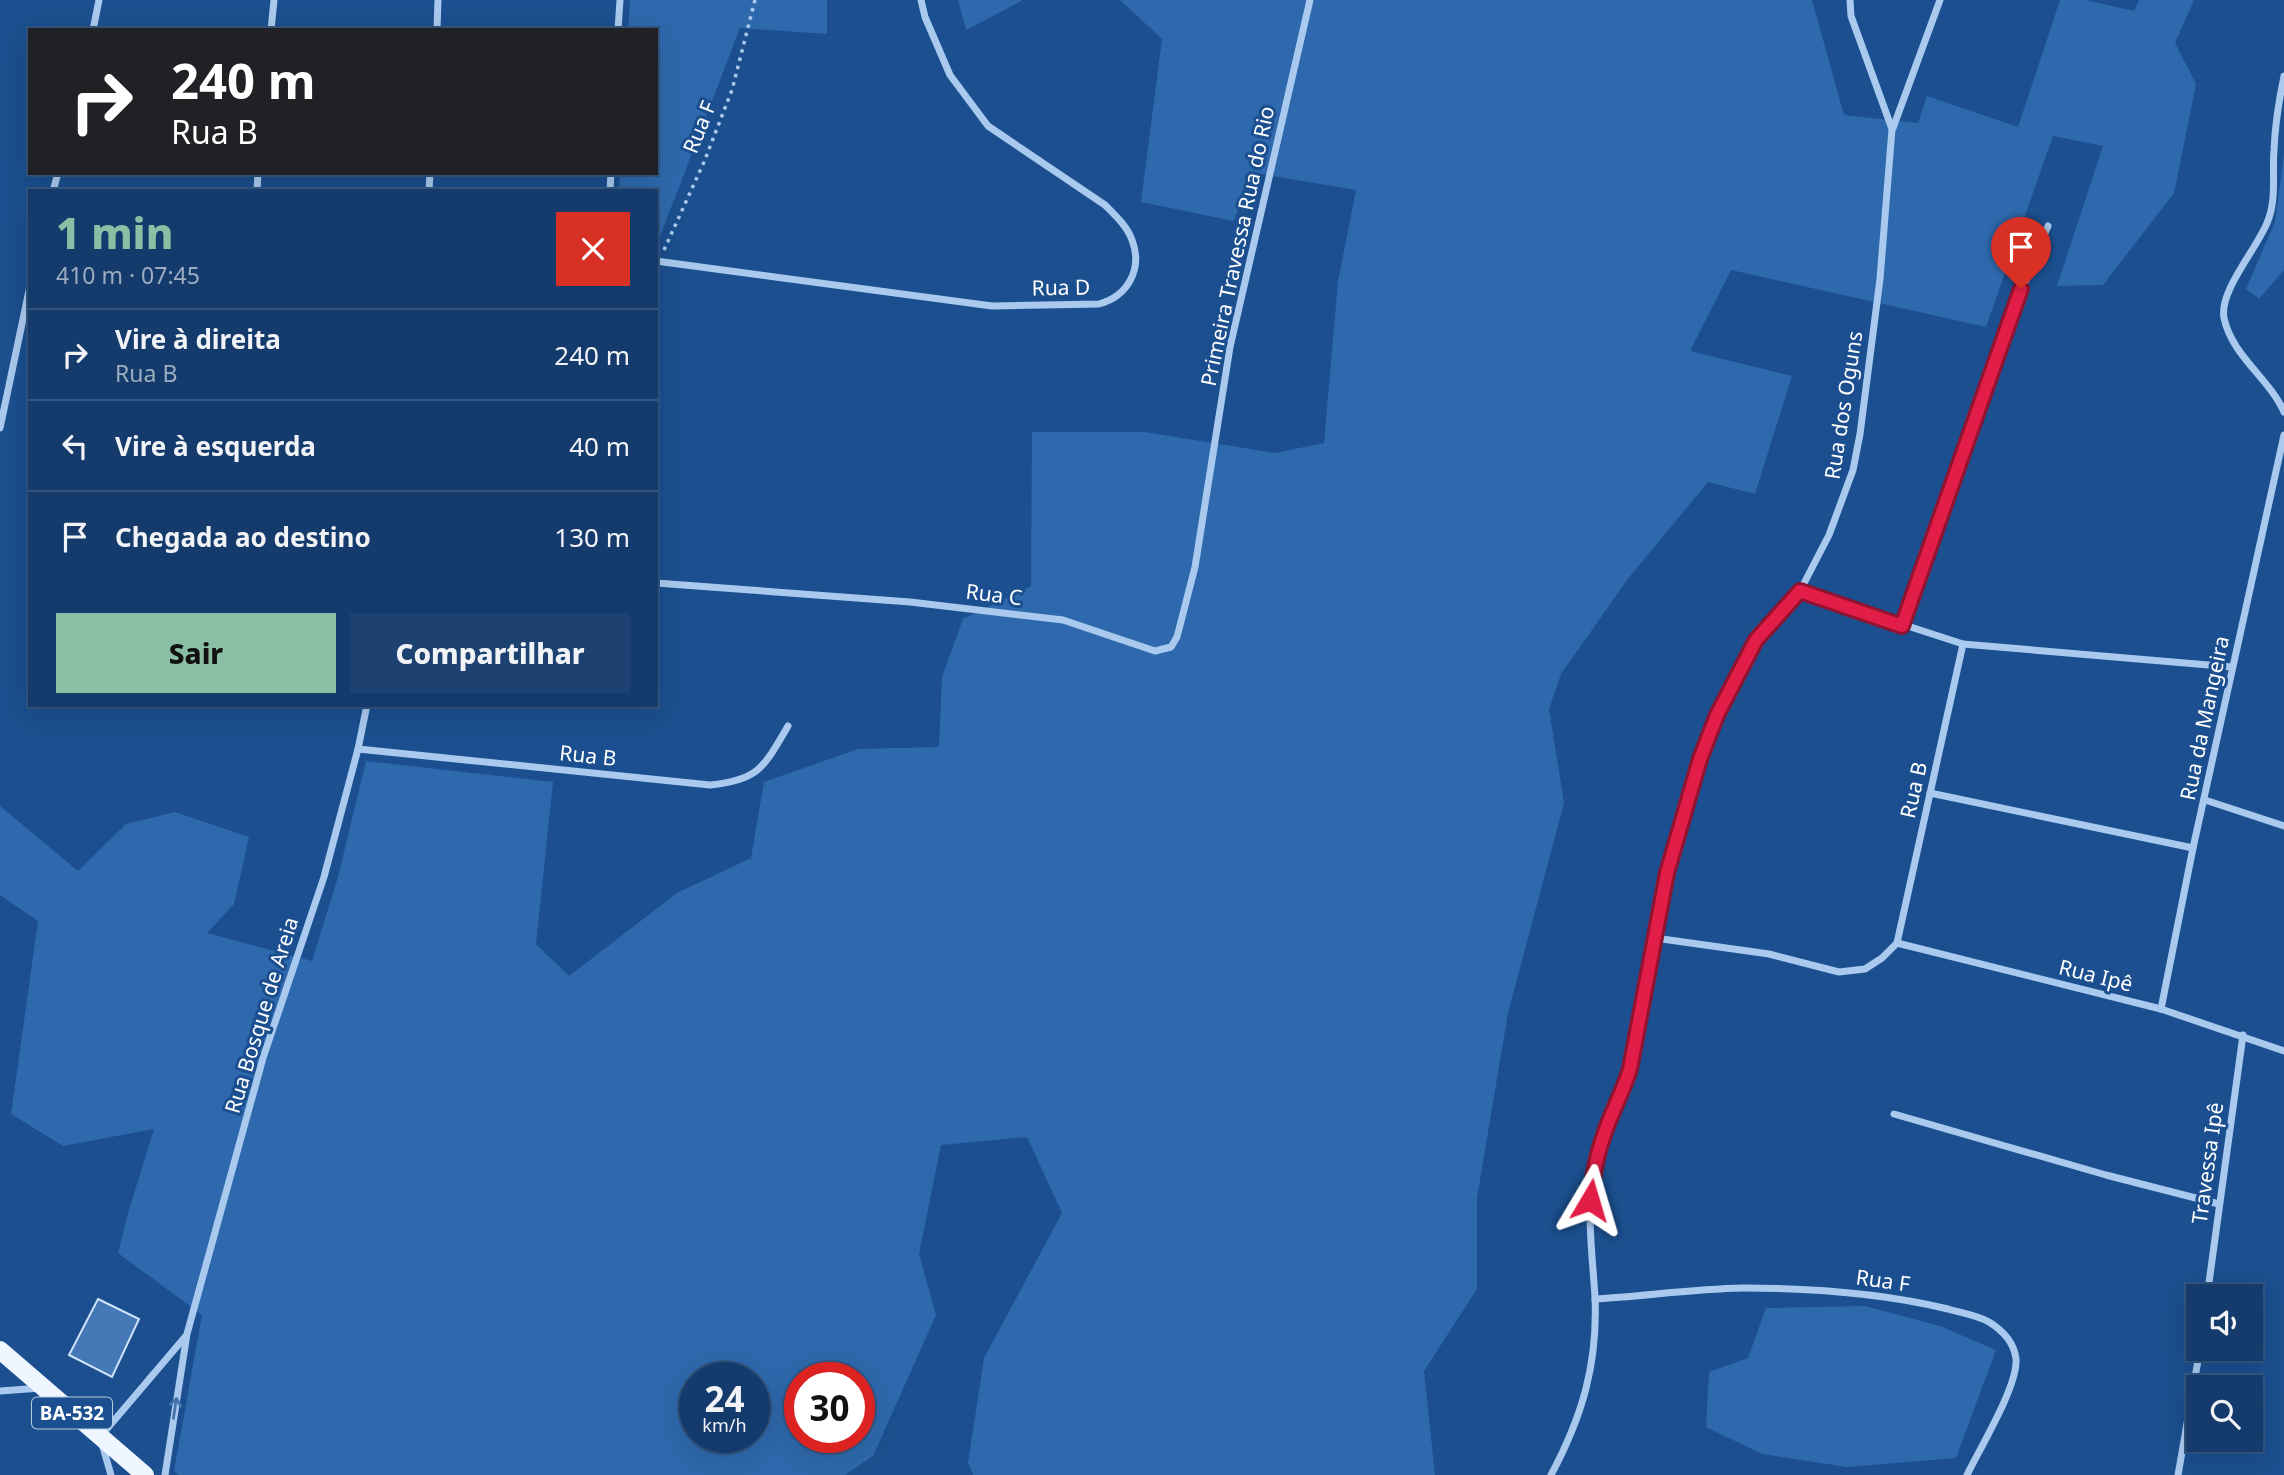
<!DOCTYPE html>
<html lang="pt">
<meta charset="utf-8">
<style>
body{margin:0;font-family:"Noto Sans",sans-serif;background:#1d4271;color:#f1f3f6;height:100vh;display:flex;flex-direction:column;font-size:26px;white-space:nowrap}
*{box-sizing:border-box;margin:0}
p{font-size:23px;color:#9dadc1}
.icon{flex:none;width:38px;height:38px;fill:none;stroke:currentColor;stroke-width:2;stroke-linecap:round;stroke-linejoin:round}
.map{position:relative;flex:1;overflow:hidden}
.drawer{position:absolute;left:28px;top:189px;width:630px;height:518px;display:flex;flex-direction:column;background:#143b6b;border-radius:0px;box-shadow:0 7px 28px #0002,0 0 0 2px #33557e}
.drawer>*{flex:none}
.guide{position:absolute;left:28px;top:28px;width:630px;height:147px;border-radius:0px;box-shadow:0 7px 28px #0002,0 0 0 2px #33557e;background:#202124;color:#fff;overflow:hidden}
.controls{position:absolute;left:2186px;top:1284px;display:grid;gap:14px}
.controls a{display:grid;place-items:center;width:77px;height:77px;border-radius:0px;background:#143b6b;box-shadow:0 7px 28px #0002,0 0 0 2px #33557e;font-size:35px}
.speed{position:absolute;left:679px;top:1362px;display:flex;gap:14px;font-size:35px;font-weight:700;text-align:center}
.speed>*{display:grid;place-content:center;width:91px;height:91px;border-radius:50%;background:#143b6b;box-shadow:0 7px 28px #0002,0 0 0 2px #33557e;line-height:1}
.speed small{font-size:18px;font-weight:400}
.speed .limit{border:10px solid #d22;background:#fff;color:#111}
.pin{position:absolute;display:grid;place-items:center;width:60px;height:60px;color:#fff;margin:-72px -30px;border-radius:50% 50% 50% 0;rotate:-45deg;box-shadow:0 0 7px #0007}
.pin .icon{rotate:45deg}
.me{position:absolute;width:77px;margin:-38px;rotate:7deg;stroke-linejoin:round;filter:drop-shadow(0 0 5px #0008)}
.turn{display:flex;align-items:center;gap:24px;height:147px;padding:0 28px;font-size:32px}
.turn .icon{width:91px;height:91px;stroke-width:2.5}
.turn b{display:block;font-size:49px;line-height:60px}
.round{display:grid;place-items:center;flex:none;width:74px;height:74px;border-radius:0px;background:#1d4271}
.overview{display:flex;align-items:center;justify-content:space-between;height:119px;padding:0 28px}
h1{font-size:42px;font-weight:800;line-height:52px;color:#8abfa5}
.button{display:flex;gap:14px;margin-top:auto;padding:14px 28px}
.button a{flex:1;height:80px;border-radius:0px;background:#8abfa5;color:#111;font-size:28px;font-weight:800;line-height:80px;text-align:center}
.button a+a{background:#1d4271;color:#f1f3f6}
ul{padding:0;list-style:none}
li{display:flex;align-items:center;gap:21px;height:91px;padding:0 28px;border-top:2px solid #33557e}
li div{flex:1}
li b{display:block;font-size:26px}
li em{font-style:normal}
.map>svg:first-child{display:block}
.green{fill:#2e69ad;fill-rule:evenodd}
.building{fill:#4478b7;stroke:#cfe3fa;stroke-width:2}
.lines{fill:none;stroke-linecap:round;stroke-linejoin:round}
.path{stroke:#a9c9ee;stroke-width:3.5;stroke-dasharray:3.5 5;stroke-linecap:butt}
.street{stroke:#a9c9ee;stroke-width:7}
.primary{stroke:#f0f6ff;stroke-width:18}
.oneway{stroke:#4674ac}
.route-casing{stroke:#92132f;stroke-width:18}
.route{stroke:#e11d48;stroke-width:12}
.labels{text-anchor:middle;dominant-baseline:central;stroke-width:6;stroke-linejoin:round;paint-order:stroke}
.shield{fill:#1b4f8f;stroke:#bbcadd;stroke-width:2}
.shield-label{font-size:19px;font-weight:bold;fill:#fff}
.street-label{font-size:21px;fill:#fff;stroke:#1b4f8f}
</style>
<div class="map">
<svg width="2284" height="1475" viewBox="0 0 2284 1475">
<rect width="100%" height="100%" fill="#1b4f8f"/>
<!-- green -->
<g class="green">
<polygon points="630,0 827,0 827,34 740,28 656,247 656,191 619,191 620,173 656,173 656,30 628,30"/>
<polygon points="958,0 1023,0 966,30"/>
<path d="M1120,0H1812L1844,115L1918,123L1927,96L2018,127L2060,0H2086L2134,11L2139,0H2194L2175,43L2196,84L2174,193L2103,285L2057,286L2103,146L2053,136L1986,327L1731,270L1690,351L1792,376L1755,494L1708,482L1627,580L1561,674L1549,709L1564,803L1508,1013L1477,1198V1289L1424,1371L1435,1475H973L968,1463L984,1358L1062,1213L1027,1137L941,1145L919,1254L936,1315L873,1456L845,1475H179L174,1471L202,1315L118,1253L128,1213L154,1129L63,1146L11,1114L38,921L0,895V806L78,871L126,824L175,812L249,837L234,904L207,933L312,961L338,877L366,761L553,782L536,944L569,976L677,893L751,858L764,782L858,749L939,747L942,677L963,619L1031,586L1032,432H1145L1275,453L1324,443L1338,281L1356,190L1250,172L1234,221L1141,202L1162,39ZM695,1377H754V1437H695ZM800,1377H859V1437H800Z"/>
<polygon points="2284,154 2284,270 2259,299 2246,289 2275,222"/>
<polygon points="1865,1306 1940,1326 1996,1350 1956,1458 1847,1467 1762,1454 1706,1427 1709,1372 1748,1358 1766,1308"/>
</g>
<!-- building -->
<polygon class="building" points="98,1299 139,1319 112,1377 69,1355"/>
<g class="lines">
<!-- path -->
<polyline class="path" points="664,250 704,162 732,90 755,0"/>
<!-- street -->
<g class="street">
<polyline points="93,30 99,0"/>
<polyline points="271,30 274,0"/>
<polyline points="437,30 438,0"/>
<polyline points="618,30 620,0"/>
<path d="M2284,76C2279,100 2275,125 2274,150C2272,174 2277,200 2267,223C2256,250 2219,291 2224,318C2232,356 2269,378 2284,412"/>
<polyline points="1893,128 1940,0"/>
<polyline points="53,191 58,173"/>
<polyline points="257,191 258,173"/>
<polyline points="429,191 430,173"/>
<polyline points="610,191 611,173"/>
<path d="M656,261L992,306L1099,304C1128,296 1143,269 1132,240C1127,226 1115,215 1105,205L988,126L950,75L925,17L921,0"/>
<polyline points="0,428 30,286"/>
<polyline points="656,583 910,602 1063,620 1155,651 1171,647 1177,637 1195,567 1230,347 1310,0"/>
<polyline points="1800,591 1963,644 2232,667"/>
<path d="M1902,626C1949,492 1993,357 2048,226"/>
<path d="M358,749L710,785C759,780 764,767 788,726"/>
<polyline points="1930,793 2193,848"/>
<polyline points="2205,800 2284,826"/>
<polyline points="1655,938 1769,954 1839,972 1865,969 1882,958 1897,943"/>
<polyline points="1897,943 2161,1009 2284,1051"/>
<polyline points="1897,943 1963,644"/>
<polyline points="2161,1009 2193,848 2284,435"/>
<polyline points="1894,1114 2106,1175 2219,1204"/>
<polyline points="2207,1297 2243,1035"/>
<path d="M1595,1299C1644,1296 1694,1289 1743,1288C1811,1288 1882,1293 1948,1309C1961,1313 1977,1315 1989,1322C2002,1330 2014,1342 2016,1359C2018,1386 1980,1448 1967,1475"/>
<polyline points="0,1391 41,1388"/>
<polyline points="111,1475 100,1437 185,1337"/>
<polyline points="165,1475 187,1334 263,1058 324,877 358,749 367,705"/>
<path d="M1551,1475C1582,1417 1598,1364 1595,1297C1593,1265 1589,1233 1590,1201C1593,1150 1616,1116 1630,1069L1667,873L1701,759L1717,714L1756,640L1800,591L1829,535L1853,470L1860,434L1880,279L1892,129L1851,16L1850,0"/>
<polyline points="2178,1475 2200,1349"/>
</g>
<!-- primary -->
<polyline class="primary" points="0,1350 145,1475"/>
</g>
<!-- one-way arrows -->
<defs><path id="oneway-shaft" d="M-6 0H5M1.5-3L5.5 0L1.5 3" fill="none" stroke-width="1.6" stroke-linecap="round" stroke-linejoin="round" transform="scale(1.75)"/></defs>
<use class="oneway" href="#oneway-shaft" transform="translate(175 1408) rotate(-81)"/>
<g class="lines">
<!-- route casing -->
<g class="route-casing">
<path id="route" d="M1590,1200C1593,1178 1596,1157 1604,1135C1611,1113 1623,1092 1630,1069L1667,873L1700,759L1717,715L1756,640L1800,591L1902,626L2021,289"/>
</g>
<!-- route -->
<use href="#route" class="route"/>
</g>
<g class="labels">
<!-- shield labels -->
<rect class="shield" x="32" y="1397.5" width="80" height="31" rx="5"/>
<g class="shield-label">
<text x="72" y="1413">BA-532</text>
</g>
<!-- street labels -->
<g class="street-label">
<text transform="translate(699 127) rotate(-68)">Rua F</text>
<text transform="translate(1237 246) rotate(-78)">Primeira Travessa Rua do Rio</text>
<text transform="translate(1061 287) rotate(-1)">Rua D</text>
<text transform="translate(1843 405) rotate(-81)">Rua dos Oguns</text>
<text transform="translate(994 594) rotate(7)">Rua C</text>
<text transform="translate(2204 718) rotate(-78)">Rua da Mangeira</text>
<text transform="translate(588 755) rotate(6)">Rua B</text>
<text transform="translate(1913 790) rotate(-77)">Rua B</text>
<text transform="translate(2096 975) rotate(14)">Rua Ipê</text>
<text transform="translate(261 1015) rotate(-73)">Rua Bosque de Areia</text>
<text transform="translate(2207 1163) rotate(-82)">Travessa Ipê</text>
<text transform="translate(1883 1280) rotate(8)">Rua F</text>
</g>
</g>
</svg>
<div class="controls">
<a><svg class="icon" aria-label="sound" viewBox="0 0 24 24"><path d="M4 9h4l5-4v14l-5-4H4zM17 9q2 3 0 6"/></svg></a>
<a><svg class="icon" aria-label="search" viewBox="0 0 24 24"><circle cx="10" cy="10" r="6"/><path d="M15 15l6 6"/></svg></a>
</div>
<div class="speed"><div>24<small>km/h</small></div><div class="limit">30</div></div>
<div class="pin" style="left:2021px;top:289px;background:#d93025"><svg class="icon" aria-label="arrive" viewBox="0 0 24 24"><path d="M6 21V4h12l-3 4 3 4H6"/></svg></div>
<svg class="me" style="left:1590px;top:1200px" viewBox="-20 -20 40 40"><path d="M0-17L14 15 0 8-14 15z" fill="#e11d48" stroke="#fff" stroke-width="4"/></svg>
<div class="guide">
<div class="turn"><svg class="icon" aria-label="right" viewBox="0 0 24 24"><path d="M7 20v-9h11M14 6l5 5-5 5"/></svg><div><b>240 m</b>Rua B</div></div>
</div>
<section class="drawer">
<div class="overview"><div><h1>1 min</h1><p>410 m · 07:45</p></div><a class="round" style="background:#d93025;color:#fff"><svg class="icon" aria-label="close" viewBox="0 0 24 24"><path d="M6 6l12 12M18 6L6 18"/></svg></a></div>
<ul>
<li><svg class="icon" aria-label="right" viewBox="0 0 24 24"><path d="M7 20v-9h11M14 6l5 5-5 5"/></svg><div><b>Vire à direita</b><p>Rua B</p></div><em>240 m</em></li>
<li><svg class="icon" aria-label="left" viewBox="0 0 24 24"><path d="M17 20v-9H6M10 6l-5 5 5 5"/></svg><div><b>Vire à esquerda</b></div><em>40 m</em></li>
<li><svg class="icon" aria-label="arrive" viewBox="0 0 24 24"><path d="M6 21V4h12l-3 4 3 4H6"/></svg><div><b>Chegada ao destino</b></div><em>130 m</em></li>
</ul>
<div class="button"><a>Sair</a><a>Compartilhar</a></div>
</section>
</div>
